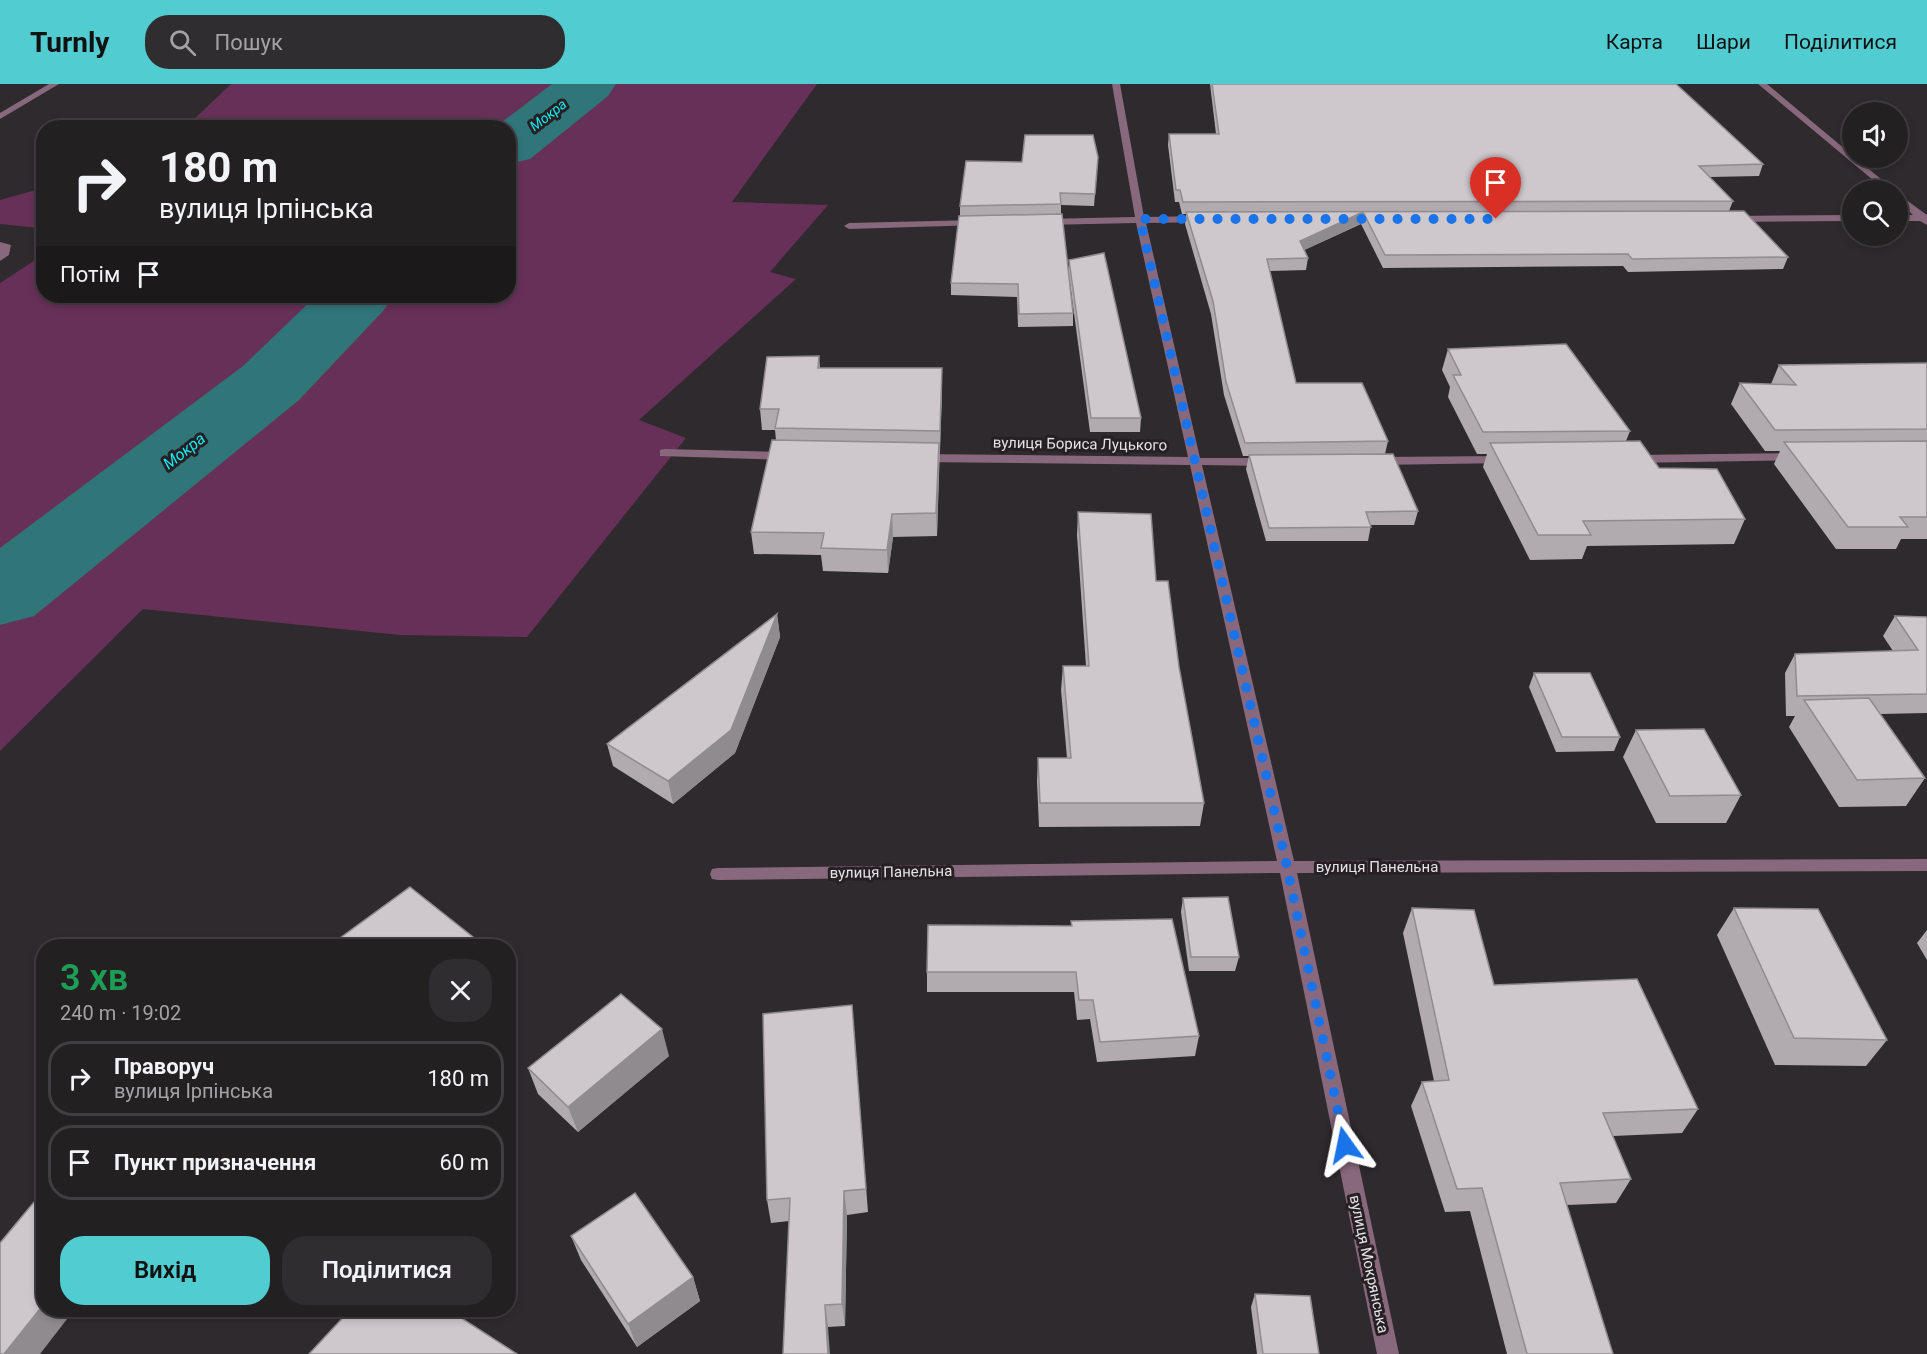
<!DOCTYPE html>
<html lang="uk">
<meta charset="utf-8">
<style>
body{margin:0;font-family:Roboto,sans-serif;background:#2f2d2f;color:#f1f3f6;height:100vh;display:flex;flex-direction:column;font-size:22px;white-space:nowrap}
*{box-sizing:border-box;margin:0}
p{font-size:20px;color:#a3a3a5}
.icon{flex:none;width:33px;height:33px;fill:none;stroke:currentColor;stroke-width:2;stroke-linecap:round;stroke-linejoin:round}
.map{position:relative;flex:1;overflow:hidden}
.panel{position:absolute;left:36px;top:855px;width:480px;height:378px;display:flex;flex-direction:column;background:#232022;border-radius:24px;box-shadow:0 3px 9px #0003,0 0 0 2px #403e40}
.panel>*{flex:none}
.hud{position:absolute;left:36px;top:36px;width:480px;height:183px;border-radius:24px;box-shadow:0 3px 9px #0003,0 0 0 2px #403e40;background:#232022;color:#f1f3f6;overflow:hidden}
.fabs{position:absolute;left:1842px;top:18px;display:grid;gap:12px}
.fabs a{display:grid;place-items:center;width:66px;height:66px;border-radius:50%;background:#232022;box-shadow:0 3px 9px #0003,0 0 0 2px #403e40;font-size:30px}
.pin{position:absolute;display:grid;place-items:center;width:51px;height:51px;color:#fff;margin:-62px -26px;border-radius:50% 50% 50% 0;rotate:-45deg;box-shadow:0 0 6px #0007}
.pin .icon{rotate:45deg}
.me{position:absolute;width:66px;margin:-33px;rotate:348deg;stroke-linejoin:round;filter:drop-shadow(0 0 4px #0008)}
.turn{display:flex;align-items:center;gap:21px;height:126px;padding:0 24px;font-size:27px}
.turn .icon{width:78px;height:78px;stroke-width:2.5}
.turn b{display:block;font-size:42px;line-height:51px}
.then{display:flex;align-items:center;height:57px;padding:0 24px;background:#0003;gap:12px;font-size:22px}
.round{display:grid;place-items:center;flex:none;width:63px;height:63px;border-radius:24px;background:#2f2d2f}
.summary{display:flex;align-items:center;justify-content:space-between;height:102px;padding:0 24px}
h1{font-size:36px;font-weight:600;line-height:45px;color:#1e9e55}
.action{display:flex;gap:12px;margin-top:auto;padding:12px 24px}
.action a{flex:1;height:69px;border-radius:24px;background:#51ccd1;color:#111;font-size:24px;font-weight:600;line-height:69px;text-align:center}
.action a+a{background:#2f2d2f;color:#f1f3f6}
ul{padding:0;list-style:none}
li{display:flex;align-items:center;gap:18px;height:75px;margin:0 12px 9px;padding:0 12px;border:3px solid #403e40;border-radius:24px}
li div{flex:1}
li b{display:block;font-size:22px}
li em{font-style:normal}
header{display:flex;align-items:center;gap:36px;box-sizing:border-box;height:84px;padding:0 30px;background:#51ccd1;color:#111}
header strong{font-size:28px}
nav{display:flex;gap:33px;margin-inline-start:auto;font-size:21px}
.search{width:420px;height:54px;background:#2f2d2f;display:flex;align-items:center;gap:15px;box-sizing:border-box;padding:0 21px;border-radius:24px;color:#a3a3a5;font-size:22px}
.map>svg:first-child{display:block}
.green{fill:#673058}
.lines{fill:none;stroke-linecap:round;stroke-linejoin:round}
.river{fill:#307578;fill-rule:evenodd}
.minor{fill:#88687d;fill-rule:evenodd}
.wall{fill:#b1abaf}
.shaded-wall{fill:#908b8e}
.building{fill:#cec7cb;stroke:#908b8e;stroke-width:1.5}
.route{stroke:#1a73e8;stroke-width:10;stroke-dasharray:0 18}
.labels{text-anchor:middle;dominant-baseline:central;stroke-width:6;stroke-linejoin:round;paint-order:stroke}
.far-water-label{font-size:14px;font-style:italic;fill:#14edf5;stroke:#262024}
.street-label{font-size:15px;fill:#e5e1e3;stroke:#262024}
.water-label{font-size:16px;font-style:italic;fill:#14edf5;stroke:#262024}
</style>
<header>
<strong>Turnly</strong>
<div class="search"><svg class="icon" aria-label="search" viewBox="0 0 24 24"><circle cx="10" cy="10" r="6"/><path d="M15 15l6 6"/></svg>Пошук</div>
<nav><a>Карта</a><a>Шари</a><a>Поділитися</a></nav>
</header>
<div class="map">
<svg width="1927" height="1270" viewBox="0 0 1927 1270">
<rect width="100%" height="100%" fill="#2f2a2d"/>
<!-- green -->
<g class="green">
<polygon points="231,0 817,0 732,118 828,121 770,188 796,195 639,336 686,354 527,553 400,551 143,525 0,667 0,199 43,171 44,212 508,212 508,44 186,43"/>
<polygon points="43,104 43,148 39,144 0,140 0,116"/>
</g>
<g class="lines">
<!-- river -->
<g class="river">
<polygon points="552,0 616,0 608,12 530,75 508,80 508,44 494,44"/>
<polygon points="316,212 393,212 383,227 299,316 34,532 0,541 0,464 243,282"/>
</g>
<!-- minor -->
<g class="minor">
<polygon points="49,0 59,0 0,35 0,29"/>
<polygon points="1112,0 1120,0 1144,133 1205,132 1210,135 1205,138 1146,139 1200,374 1267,374 1273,378 1267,382 1202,381 1294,777 1927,775 1927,787 1297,789 1399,1270 1377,1270 1280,789 718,796 712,795 710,790 712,785 718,784 1277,777 1190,381 919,378 913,374 919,370 1188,373 1136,139 1043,141 1038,138 1043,135 1135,133"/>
<polygon points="1758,0 1767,0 1894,106 1885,106"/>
<polygon points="1898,110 1927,131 1927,141 1920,137 1898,137 1898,131 1913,131 1898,117"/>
<polygon points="1852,131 1852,137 1733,138 1728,135 1733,132"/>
<polygon points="977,136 980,137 980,141 849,145 844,142 849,139"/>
<polygon points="0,158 11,161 9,171 0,177"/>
<polygon points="664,365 787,368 793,372 787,376 660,372 660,366"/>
<polygon points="1798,369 1802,370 1802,376 1633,379 1627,375 1633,371"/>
<polygon points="1504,372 1508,373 1508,379 1378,381 1372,377 1378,373"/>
</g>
</g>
<!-- wall -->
<g class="wall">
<polygon points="1210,0 1676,0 1763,80 1759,92 1710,93 1733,117 1729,127 1788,173 1783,185 1628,188 1623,182 1383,184 1361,140 1304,166 1308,174 1306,186 1270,187 1296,299 1388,357 1385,370 1418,427 1414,441 1371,441 1368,457 1266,457 1246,385 1249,372 1243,372 1224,311 1211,230 1185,140 1186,130 1182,130 1179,118 1175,118 1168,61 1169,50 1216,50"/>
<polygon points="1098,73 1094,122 1061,121 1061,130 1069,187 1069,176 1141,334 1140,348 1090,348 1069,192 1073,229 1073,242 1018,243 1017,213 951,211 951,199 960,132 960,122 1022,78"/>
<polygon points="1448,265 1630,347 1626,357 1659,384 1745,435 1734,460 1587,462 1582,475 1530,476 1483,383 1487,370 1477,370 1448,313 1450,303 1442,286"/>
<polygon points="819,272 820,284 942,284 942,304 937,452 893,453 888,489 823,487 821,471 754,470 751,448 776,356 775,346 762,346 760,325"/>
<polygon points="1927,279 1927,455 1901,455 1896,465 1836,465 1774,380 1780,367 1765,367 1731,320 1740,299 1771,300 1779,281"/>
<polygon points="1078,428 1156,497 1179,583 1204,719 1200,742 1039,743 1037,698 1038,674 1067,674 1061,606 1063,582 1086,582 1077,451"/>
<polygon points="777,530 780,553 735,669 673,720 613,682 607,660"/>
<polygon points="1895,532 1927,533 1927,629 1880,630 1925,694 1906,722 1839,723 1789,643 1795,632 1786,632 1785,589 1795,570 1893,567 1883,552"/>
<polygon points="1534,589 1620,653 1614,667 1556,668 1529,603"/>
<polygon points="1636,646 1741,711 1726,739 1656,739 1623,673"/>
<polygon points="1183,814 1239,873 1235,887 1189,887 1181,828"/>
<polygon points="1412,824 1494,901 1698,1025 1682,1049 1613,1052 1631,1095 1616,1119 1567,1121 1613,1270 1507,1270 1470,1127 1445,1128 1411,1022 1422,998 1434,997 1403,849"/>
<polygon points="1734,824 1887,956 1866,982 1775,981 1717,851"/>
<polygon points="1071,837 1199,952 1195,972 1097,978 1090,935 1077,936 1074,908 927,908 927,888 1071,842"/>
<polygon points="1927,846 1927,876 1917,859"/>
<polygon points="852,921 868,1128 847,1131 845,1242 828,1243 789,1137 771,1139 767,1116"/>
<polygon points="669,972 578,1048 538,1010 528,984"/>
<polygon points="571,1152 693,1193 700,1217 637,1263 581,1176"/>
<polygon points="1255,1210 1319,1270 1257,1270 1251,1223"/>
<polygon points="235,1226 252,1226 247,1232"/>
</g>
<!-- shaded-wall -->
<g class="shaded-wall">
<polygon points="1363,128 1361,140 1298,169 1300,157"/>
<polygon points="942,284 942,304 940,368 940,347"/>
<polygon points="939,359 939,380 937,452 936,429"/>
<polygon points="892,430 893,453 888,489 887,466"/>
<polygon points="777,530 780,553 735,669 673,720 668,697"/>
<polygon points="473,853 477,862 461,862"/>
<polygon points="662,945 669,972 578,1048 568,1023"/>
<polygon points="844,1107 847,1131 845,1242 842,1220"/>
<polygon points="693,1193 700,1217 637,1263 628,1240"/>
<polygon points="44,1220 44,1226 74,1226 40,1270 4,1270"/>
<polygon points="825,1221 828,1243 830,1270 828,1270"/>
<polygon points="241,1226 252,1226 247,1232"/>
<polygon points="446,1226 469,1226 455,1241"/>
</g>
<!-- building -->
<g class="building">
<polygon points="1212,0 1676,0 1763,80 1699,82 1733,117 1183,118 1180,106 1176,106 1169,50 1219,50"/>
<polygon points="1025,51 1093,51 1098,73 1095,110 1060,109 1061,120 960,122 966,77 1022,78"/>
<polygon points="1744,127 1788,173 1632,175 1628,170 1385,171 1363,128 1300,157 1308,174 1267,175 1296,299 1362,299 1388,357 1245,359 1226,298 1213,217 1186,128"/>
<polygon points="1062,130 1073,229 1019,230 1018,200 951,199 959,132"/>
<polygon points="1104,169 1141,334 1091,334 1069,176"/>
<polygon points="1566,260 1630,347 1483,348 1453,291 1461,291 1448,265"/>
<polygon points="819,272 818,284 942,284 940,347 775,344 779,325 760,325 767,273"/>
<polygon points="1927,279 1927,345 1775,346 1740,299 1796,301 1779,281"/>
<polygon points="772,356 939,359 936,429 892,430 887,466 821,464 824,449 751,448"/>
<polygon points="1640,357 1659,384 1717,385 1745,435 1583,437 1591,451 1538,451 1490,359"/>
<polygon points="1927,357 1927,433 1900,433 1908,443 1848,443 1784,358"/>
<polygon points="1393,370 1418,427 1366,428 1371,443 1269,444 1249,371"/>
<polygon points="1078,428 1151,430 1156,497 1168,497 1179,583 1204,719 1040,719 1038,674 1071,674 1063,582 1089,582"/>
<polygon points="777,530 731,646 668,697 607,660"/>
<polygon points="1895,532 1927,533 1927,610 1797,612 1795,570 1918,566"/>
<polygon points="1534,589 1590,589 1620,653 1562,653"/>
<polygon points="1869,614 1925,694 1857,696 1804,616"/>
<polygon points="1704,645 1741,711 1670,712 1636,646"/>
<polygon points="410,803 473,853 461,862 329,862"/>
<polygon points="1228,813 1239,873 1191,873 1183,814"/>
<polygon points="1412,824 1474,826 1494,901 1637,895 1698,1025 1603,1029 1631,1095 1560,1099 1613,1270 1527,1270 1482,1104 1457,1105 1422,998 1449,996"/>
<polygon points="1734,824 1818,825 1887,956 1794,954"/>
<polygon points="1172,835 1199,952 1100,958 1093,916 1079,916 1076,888 927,888 928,841 1072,842 1071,837"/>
<polygon points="621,910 662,945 568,1023 528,984"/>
<polygon points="852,921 866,1105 844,1107 842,1220 825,1221 828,1270 783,1270 790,1114 767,1116 763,930"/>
<polygon points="44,1106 44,1220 4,1270 0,1270 0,1159"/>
<polygon points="635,1109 693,1193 628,1240 571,1152"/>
<polygon points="1255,1210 1310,1212 1319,1270 1263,1270"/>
<polygon points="350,1226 449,1226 517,1270 309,1270"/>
</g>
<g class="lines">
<!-- route -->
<polyline class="route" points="1345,1061 1287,783 1140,135 1496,135"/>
</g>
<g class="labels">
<!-- far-water labels -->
<g class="far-water-label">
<text transform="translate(548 31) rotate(-38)">Мокра</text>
</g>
<!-- street labels -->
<g class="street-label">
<text transform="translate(1080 360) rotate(1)">вулиця Бориса Луцького</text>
<text x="1377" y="783">вулиця Панельна</text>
<text transform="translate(891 788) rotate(-1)">вулиця Панельна</text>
<text transform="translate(1369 1180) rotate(78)">вулиця Мокрянська</text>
</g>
<!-- water labels -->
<g class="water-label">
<text transform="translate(184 367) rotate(-38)">Мокра</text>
</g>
</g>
</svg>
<div class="fabs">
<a><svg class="icon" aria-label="sound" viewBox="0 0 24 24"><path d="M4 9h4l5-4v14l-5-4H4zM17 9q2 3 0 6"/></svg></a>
<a><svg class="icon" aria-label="search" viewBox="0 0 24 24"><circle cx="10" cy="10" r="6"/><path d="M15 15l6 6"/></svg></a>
</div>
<div class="pin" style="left:1496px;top:135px;background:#d93025"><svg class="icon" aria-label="arrive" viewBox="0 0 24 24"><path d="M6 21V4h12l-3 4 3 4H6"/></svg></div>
<svg class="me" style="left:1345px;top:1061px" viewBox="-20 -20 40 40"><path d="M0-17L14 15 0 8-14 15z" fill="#1a73e8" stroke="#fff" stroke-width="4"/></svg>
<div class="hud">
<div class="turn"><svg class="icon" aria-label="right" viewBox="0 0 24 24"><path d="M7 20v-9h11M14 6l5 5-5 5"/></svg><div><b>180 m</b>вулиця Ірпінська</div></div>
<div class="then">Потім<svg class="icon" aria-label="arrive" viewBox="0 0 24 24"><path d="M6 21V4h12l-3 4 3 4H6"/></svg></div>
</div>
<section class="panel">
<div class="summary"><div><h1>3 хв</h1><p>240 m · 19:02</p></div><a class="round"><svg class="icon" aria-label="close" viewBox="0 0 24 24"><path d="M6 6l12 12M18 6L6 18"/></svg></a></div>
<ul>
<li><svg class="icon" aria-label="right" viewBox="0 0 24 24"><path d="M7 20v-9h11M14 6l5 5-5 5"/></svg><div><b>Праворуч</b><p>вулиця Ірпінська</p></div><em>180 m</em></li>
<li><svg class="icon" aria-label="arrive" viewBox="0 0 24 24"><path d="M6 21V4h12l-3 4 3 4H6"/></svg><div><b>Пункт призначення</b></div><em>60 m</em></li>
</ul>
<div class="action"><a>Вихід</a><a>Поділитися</a></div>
</section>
</div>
